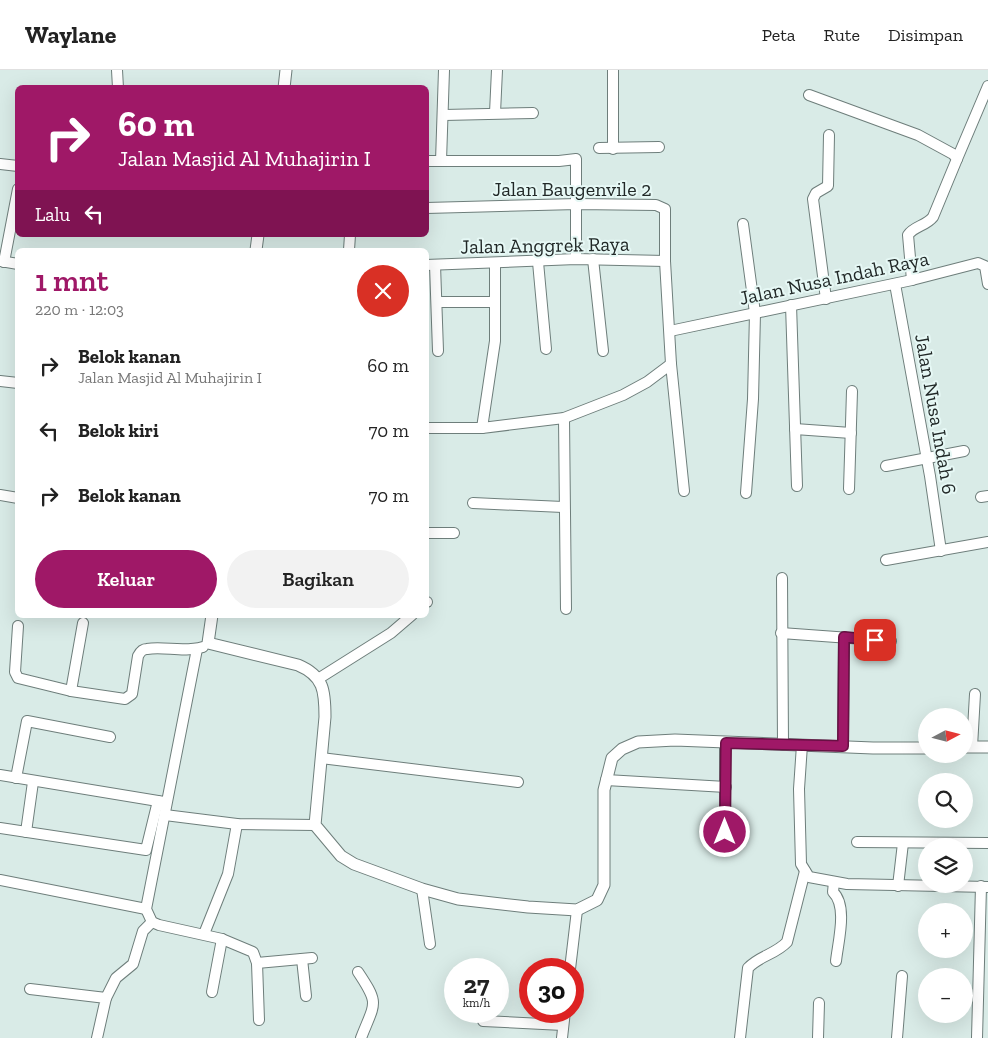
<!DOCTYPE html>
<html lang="id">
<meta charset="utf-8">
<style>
body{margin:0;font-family:"Zilla Slab",serif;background:#f2f2f2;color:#222;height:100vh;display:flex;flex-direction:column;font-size:19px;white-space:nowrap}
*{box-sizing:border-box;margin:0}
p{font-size:16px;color:#767676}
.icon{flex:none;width:28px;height:28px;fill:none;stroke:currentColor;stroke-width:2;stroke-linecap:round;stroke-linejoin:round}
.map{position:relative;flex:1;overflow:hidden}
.panel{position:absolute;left:15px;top:178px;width:414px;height:370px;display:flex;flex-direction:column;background:#fff;border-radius:8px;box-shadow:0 5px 20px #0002}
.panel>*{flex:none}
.guide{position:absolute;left:15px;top:15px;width:414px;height:152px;border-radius:8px;box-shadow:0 5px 20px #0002;background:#9f1867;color:#fff;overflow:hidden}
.needle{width:32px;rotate:83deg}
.controls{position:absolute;left:918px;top:638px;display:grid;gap:10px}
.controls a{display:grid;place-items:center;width:55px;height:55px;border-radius:50%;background:#fff;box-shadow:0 5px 20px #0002;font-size:25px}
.speed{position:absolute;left:444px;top:888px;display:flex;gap:10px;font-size:25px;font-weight:700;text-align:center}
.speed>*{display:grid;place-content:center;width:65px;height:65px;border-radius:50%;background:#fff;box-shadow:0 5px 20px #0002;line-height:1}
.speed small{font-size:12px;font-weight:400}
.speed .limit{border:8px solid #d22;background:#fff;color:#111}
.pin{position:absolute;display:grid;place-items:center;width:42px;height:42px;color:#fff;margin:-21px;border-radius:10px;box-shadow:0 2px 8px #0006}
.me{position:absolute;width:55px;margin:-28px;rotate:0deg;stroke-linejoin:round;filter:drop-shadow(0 0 4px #0008)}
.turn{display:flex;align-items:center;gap:18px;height:105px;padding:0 20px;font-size:22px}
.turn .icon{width:65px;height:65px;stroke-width:2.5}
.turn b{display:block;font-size:35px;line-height:42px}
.then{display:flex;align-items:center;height:48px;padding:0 20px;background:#0003;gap:10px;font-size:19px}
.round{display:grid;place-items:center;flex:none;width:52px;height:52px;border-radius:26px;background:#f2f2f2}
.head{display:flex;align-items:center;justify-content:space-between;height:85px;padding:0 20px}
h1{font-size:30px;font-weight:600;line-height:38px;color:#9f1867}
.cta{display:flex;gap:10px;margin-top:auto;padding:10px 20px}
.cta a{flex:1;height:58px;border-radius:30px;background:#9f1867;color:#fff;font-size:20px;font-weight:600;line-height:58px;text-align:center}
.cta a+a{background:#f2f2f2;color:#222}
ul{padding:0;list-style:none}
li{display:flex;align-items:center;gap:15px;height:65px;padding:0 20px}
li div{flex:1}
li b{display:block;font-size:19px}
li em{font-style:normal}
header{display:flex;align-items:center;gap:30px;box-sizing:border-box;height:70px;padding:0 25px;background:#fff;border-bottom:1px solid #e0e0e0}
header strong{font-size:24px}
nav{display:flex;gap:28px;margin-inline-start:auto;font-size:18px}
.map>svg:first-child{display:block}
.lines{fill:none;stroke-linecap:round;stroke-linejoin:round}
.minor-casing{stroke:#6e7e7b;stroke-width:12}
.tertiary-casing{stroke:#6e7e7b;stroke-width:13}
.minor{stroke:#fff;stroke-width:10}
.tertiary{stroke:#fff;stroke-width:11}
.route-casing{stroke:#671043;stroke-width:12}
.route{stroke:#9f1867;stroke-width:9}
.labels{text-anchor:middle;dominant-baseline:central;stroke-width:4;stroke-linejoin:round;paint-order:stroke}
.street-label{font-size:20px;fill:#212827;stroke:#e6f8f5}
</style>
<header>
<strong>Waylane</strong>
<nav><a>Peta</a><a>Rute</a><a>Disimpan</a></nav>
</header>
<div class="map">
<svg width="988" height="968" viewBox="0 0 988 968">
<rect width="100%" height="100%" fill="#d9ebe7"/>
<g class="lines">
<!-- minor casing -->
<g class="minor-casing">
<g id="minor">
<polyline points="117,0 118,18"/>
<path d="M809,25L918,65L953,84L957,89L933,147C926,156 914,156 908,165L912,210"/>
<polyline points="495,43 497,0"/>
<polyline points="444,45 533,43"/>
<polyline points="599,78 659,77"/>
<polyline points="613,79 613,0"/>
<polyline points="957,89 988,16"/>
<polyline points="426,91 559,91 576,89 576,189"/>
<polyline points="441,91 444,0"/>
<polyline points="0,94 18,96"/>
<polyline points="426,138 577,134 656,135 665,139 665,191 671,294 684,421"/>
<polyline points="743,154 755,243 753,329 746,423"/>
<polyline points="349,180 350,165"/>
<polyline points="593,189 603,281"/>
<polyline points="0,191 18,194"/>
<polyline points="4,192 18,119"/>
<polyline points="538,192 546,279"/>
<polyline points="426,195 576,189 665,191"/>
<polyline points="435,195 438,281"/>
<polyline points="895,214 930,406 941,481"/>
<polyline points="826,229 813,129 816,123 828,116 829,65"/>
<polyline points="438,232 495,232"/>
<polyline points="791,235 797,416"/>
<polyline points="670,261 912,210 978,193 985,196 988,214"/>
<polyline points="0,311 18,313"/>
<polyline points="564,348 566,539"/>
<polyline points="426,358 482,358 564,348 623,325 647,312 671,294"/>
<polyline points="482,358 495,271 495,194"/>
<polyline points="795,359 851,363"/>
<polyline points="886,396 964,381"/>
<polyline points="849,419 852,321"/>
<polyline points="0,425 18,428"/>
<polyline points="981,427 988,426"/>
<polyline points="473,433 563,437"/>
<polyline points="426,463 454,463"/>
<polyline points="886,490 988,472"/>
<polyline points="782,508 783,675"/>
<polyline points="426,532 427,532"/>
<path d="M18,556L15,602L18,608L71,621L125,629L132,624L138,586C140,582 142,579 147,579C165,576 183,583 203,577"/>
<polyline points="781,563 891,571"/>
<polyline points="197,579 146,839 152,852 159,855 222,869 253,882 257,893 259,950"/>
<polyline points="318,609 391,563 412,545"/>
<polyline points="71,621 83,553"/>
<polyline points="802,675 799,719 801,794 809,807 847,814 988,817"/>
<polyline points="843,677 844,567"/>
<polyline points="972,677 975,624"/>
<polyline points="321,688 518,712"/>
<polyline points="0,705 164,732"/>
<polyline points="16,708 27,651 110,667"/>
<polyline points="606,710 726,717"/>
<polyline points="165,745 237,754 315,755"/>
<polyline points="0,758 146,780 158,731"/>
<polyline points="26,762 33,712"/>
<polyline points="725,762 725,673"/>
<polyline points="857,772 988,773"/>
<polyline points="0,810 146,839"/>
<path d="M834,812L833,822C848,836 838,872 836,891"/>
<polyline points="898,816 903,773"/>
<polyline points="422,819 430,874"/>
<polyline points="204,864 228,804 237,754"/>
<polyline points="302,889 306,926"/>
<polyline points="257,893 312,888"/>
<polyline points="570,899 577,840"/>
<path d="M358,902C380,935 375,932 361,968"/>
<polyline points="30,919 106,928 97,968"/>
<polyline points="212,922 222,869"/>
<polyline points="106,928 116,908 133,894 143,861 152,852"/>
<polyline points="483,951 563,955"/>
<polyline points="562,968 565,941"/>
<path d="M740,968L748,898C759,886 776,884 787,872L805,801"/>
<polyline points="818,968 819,933"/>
<polyline points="897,968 902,906"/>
<polyline points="977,968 981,816"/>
</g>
</g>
<!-- tertiary casing -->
<g class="tertiary-casing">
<g id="tertiary">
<polyline points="284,18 286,0"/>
<polyline points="256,180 258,165"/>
<path d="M212,545L208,573L298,595C324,606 325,621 325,647L315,755L341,786L354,794L422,819L458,829L528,837L577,840L597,830L604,815V720L612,688L622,679L638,672L675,670L873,678H926"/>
<polyline points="964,677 988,677"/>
</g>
</g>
<!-- minor -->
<use href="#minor" class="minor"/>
<!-- tertiary -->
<use href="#tertiary" class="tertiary"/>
</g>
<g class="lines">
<!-- route casing -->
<g class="route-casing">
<polyline id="route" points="725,762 726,673 843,676 844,567 875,570"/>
</g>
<!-- route -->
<use href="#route" class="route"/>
</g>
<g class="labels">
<!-- street labels -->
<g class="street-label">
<text x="572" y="119">Jalan Baugenvile 2</text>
<text transform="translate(545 175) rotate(-1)">Jalan Anggrek Raya</text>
<text transform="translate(834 208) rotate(-12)">Jalan Nusa Indah Raya</text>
<text transform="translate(936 344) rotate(80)">Jalan Nusa Indah 6</text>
</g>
</g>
</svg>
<div class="controls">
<a><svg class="needle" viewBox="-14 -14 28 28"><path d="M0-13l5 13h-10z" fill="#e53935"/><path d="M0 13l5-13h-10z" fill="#767676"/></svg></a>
<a><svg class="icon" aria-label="search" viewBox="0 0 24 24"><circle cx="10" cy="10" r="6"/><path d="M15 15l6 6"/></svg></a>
<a><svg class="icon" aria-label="layers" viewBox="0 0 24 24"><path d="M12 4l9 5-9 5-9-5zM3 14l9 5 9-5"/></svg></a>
<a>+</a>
<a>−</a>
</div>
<div class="speed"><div>27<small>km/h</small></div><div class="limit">30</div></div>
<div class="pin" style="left:875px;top:570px;background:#d93025"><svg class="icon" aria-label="arrive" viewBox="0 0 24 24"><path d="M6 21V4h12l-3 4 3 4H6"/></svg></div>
<svg class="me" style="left:725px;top:762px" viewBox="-20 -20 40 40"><circle r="17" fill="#9f1867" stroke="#fff" stroke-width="3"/><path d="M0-11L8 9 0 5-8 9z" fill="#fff"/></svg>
<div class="guide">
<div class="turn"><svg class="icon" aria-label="right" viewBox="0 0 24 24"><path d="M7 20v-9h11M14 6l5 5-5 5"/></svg><div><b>60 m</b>Jalan Masjid Al Muhajirin I</div></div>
<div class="then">Lalu<svg class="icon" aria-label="left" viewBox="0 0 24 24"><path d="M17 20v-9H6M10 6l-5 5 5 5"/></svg></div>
</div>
<section class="panel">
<div class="head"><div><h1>1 mnt</h1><p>220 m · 12:03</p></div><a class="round" style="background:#d93025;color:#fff"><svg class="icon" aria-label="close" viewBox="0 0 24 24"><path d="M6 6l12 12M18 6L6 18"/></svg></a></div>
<ul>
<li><svg class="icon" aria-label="right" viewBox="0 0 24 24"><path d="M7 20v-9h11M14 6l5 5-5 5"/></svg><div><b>Belok kanan</b><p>Jalan Masjid Al Muhajirin I</p></div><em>60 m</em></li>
<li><svg class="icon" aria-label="left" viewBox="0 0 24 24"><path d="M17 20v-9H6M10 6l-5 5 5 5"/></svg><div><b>Belok kiri</b></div><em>70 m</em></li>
<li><svg class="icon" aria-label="right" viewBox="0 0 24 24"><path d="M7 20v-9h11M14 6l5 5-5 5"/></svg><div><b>Belok kanan</b></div><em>70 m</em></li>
</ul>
<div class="cta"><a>Keluar</a><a>Bagikan</a></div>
</section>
</div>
